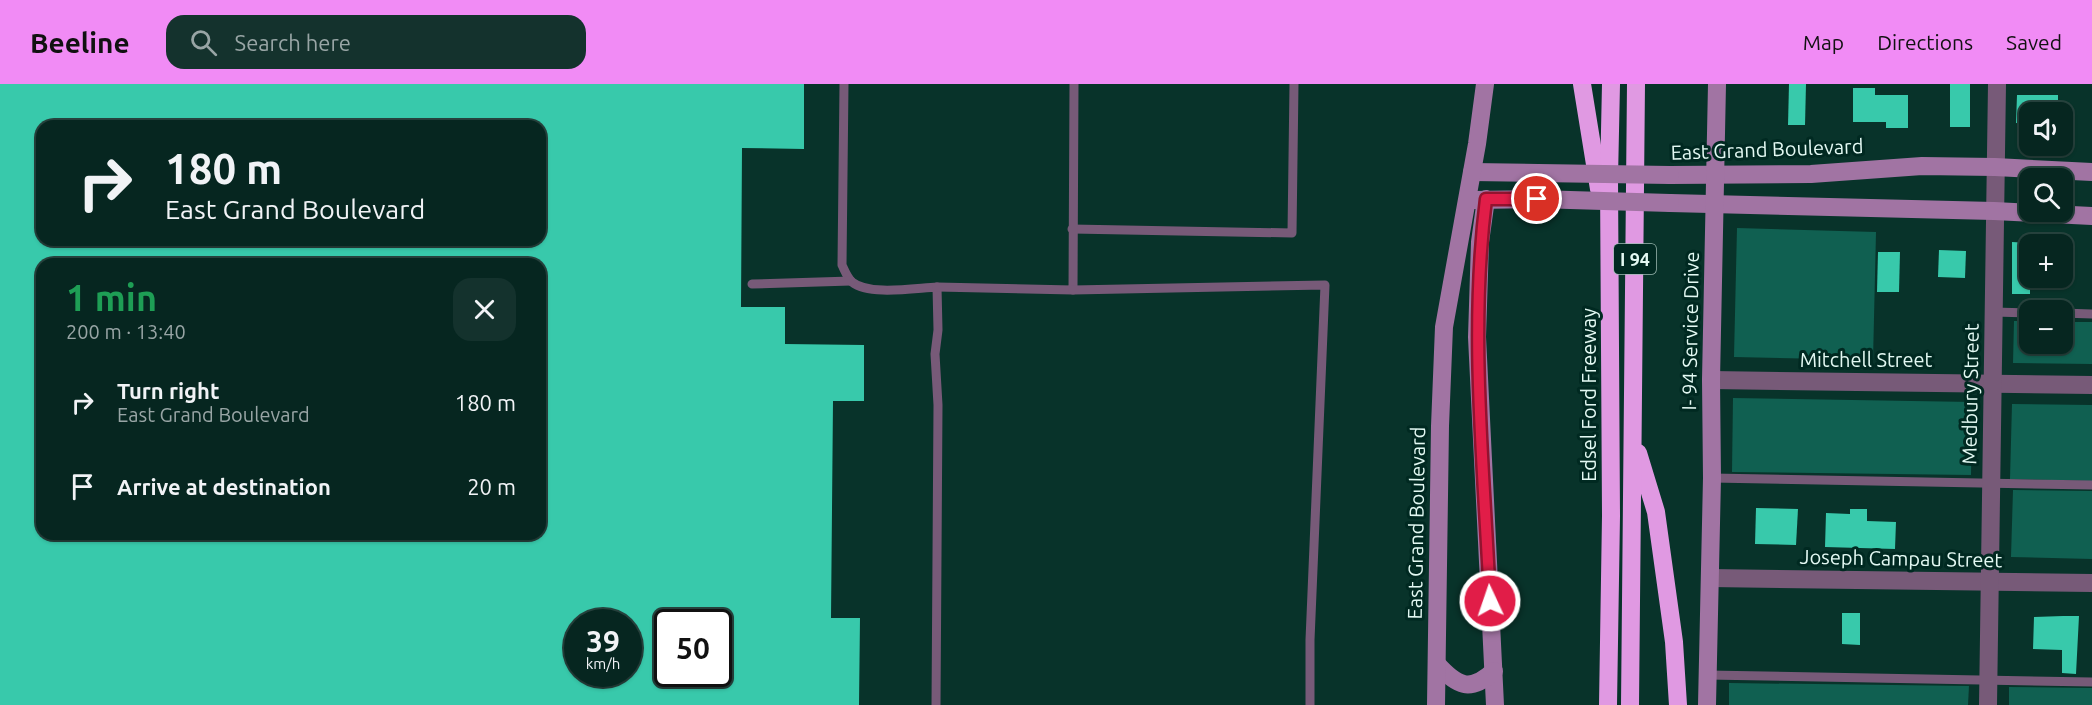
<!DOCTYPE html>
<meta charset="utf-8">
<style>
body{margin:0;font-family:Ubuntu,sans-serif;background:#14322d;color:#f1f3f6;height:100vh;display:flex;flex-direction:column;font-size:22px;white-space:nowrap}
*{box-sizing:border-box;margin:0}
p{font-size:20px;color:#98a5a5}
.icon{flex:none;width:33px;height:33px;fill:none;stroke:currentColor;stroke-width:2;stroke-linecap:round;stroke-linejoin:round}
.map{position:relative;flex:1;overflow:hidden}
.side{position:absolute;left:36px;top:174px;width:510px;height:282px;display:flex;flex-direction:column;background:#062620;border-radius:18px;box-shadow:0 2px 4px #0004,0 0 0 2px #27433e}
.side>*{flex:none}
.top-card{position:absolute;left:36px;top:36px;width:510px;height:126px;border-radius:18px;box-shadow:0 2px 4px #0004,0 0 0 2px #27433e;background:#062620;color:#f1f3f6;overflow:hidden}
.buttons{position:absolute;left:2019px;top:18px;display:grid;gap:12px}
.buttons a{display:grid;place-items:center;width:54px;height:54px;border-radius:12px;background:#062620;box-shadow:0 2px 4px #0004,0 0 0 2px #27433e;font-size:30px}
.speed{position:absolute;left:564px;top:525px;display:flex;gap:12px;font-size:30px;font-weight:700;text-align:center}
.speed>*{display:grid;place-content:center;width:78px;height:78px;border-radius:50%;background:#062620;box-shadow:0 2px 4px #0004,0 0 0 2px #27433e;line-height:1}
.speed small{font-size:15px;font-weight:400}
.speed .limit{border:3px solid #111;border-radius:9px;background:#fff;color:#111}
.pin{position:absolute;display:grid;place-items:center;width:51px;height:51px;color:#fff;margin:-26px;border:3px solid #fff;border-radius:50%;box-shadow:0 2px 6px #0007}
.me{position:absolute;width:66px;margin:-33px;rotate:357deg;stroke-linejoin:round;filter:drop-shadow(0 0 4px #0008)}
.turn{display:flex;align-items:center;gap:21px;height:126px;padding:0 30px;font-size:27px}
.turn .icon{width:78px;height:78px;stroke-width:2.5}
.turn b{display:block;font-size:42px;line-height:51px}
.round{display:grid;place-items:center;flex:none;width:63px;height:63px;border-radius:18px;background:#14322d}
.summary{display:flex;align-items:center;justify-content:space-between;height:102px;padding:0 30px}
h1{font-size:36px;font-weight:600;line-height:45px;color:#1e9e55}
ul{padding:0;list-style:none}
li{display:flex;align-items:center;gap:18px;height:84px;padding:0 30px}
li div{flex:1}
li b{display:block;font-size:22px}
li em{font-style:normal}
header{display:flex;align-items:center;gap:36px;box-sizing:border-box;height:84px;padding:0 30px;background:#f18bf5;color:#111}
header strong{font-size:28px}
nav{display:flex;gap:33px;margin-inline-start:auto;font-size:21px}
.search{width:420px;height:54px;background:#14322d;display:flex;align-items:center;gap:15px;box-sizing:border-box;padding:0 21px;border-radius:18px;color:#98a5a5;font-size:22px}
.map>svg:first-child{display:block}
.green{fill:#106051}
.building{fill:#38c9ab;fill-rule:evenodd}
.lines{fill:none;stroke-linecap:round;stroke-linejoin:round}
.lane{stroke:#775a78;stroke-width:9}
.street{stroke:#775a78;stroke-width:18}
.secondary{stroke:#a174a3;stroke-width:18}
.highway{stroke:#e099e2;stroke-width:18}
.secondary-bridge{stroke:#a174a3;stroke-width:18}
.route-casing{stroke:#92132f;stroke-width:15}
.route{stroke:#e11d48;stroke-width:10}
.labels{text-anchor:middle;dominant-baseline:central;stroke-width:6;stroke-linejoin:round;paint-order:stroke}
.shield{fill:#002921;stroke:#9fbbb4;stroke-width:1.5}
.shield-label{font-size:18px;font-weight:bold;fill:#e3f9f3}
.street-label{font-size:20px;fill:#e3f9f3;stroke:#002921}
</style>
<header>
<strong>Beeline</strong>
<div class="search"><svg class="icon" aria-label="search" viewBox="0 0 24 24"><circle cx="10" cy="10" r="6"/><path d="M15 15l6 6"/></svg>Search here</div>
<nav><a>Map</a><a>Directions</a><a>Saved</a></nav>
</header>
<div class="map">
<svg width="2092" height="621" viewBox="0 0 2092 621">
<rect width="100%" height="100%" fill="#08332a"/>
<!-- green -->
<g class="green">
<polygon points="1737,144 1876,148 1873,276 1734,273"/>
<polygon points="2014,237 2029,237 2030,260 2062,260 2063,238 2092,238 2092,280 2013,279"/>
<polygon points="1733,314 1972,318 1971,391 1732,388"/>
<polygon points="2012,320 2092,321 2092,397 2010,395"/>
<polygon points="2013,406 2092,407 2092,475 2011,473"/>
<polygon points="1729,599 1969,602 1968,621 1729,621"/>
<polygon points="2009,603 2092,604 2092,621 2009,621"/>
</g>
<!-- building -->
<g class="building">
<path d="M0,0H804V65L742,64L741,223H785V260L864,261V317H833L831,534H860L859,621H0ZM42,42H540V156H42ZM42,180H540V450H42ZM578,538H628V590H578ZM668,538H718V590H668Z"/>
<polygon points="1789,0 1806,0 1805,41 1788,41"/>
<rect x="1950" y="0" width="20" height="43"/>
<polygon points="1853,4 1875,4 1875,11 1908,11 1908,44 1886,44 1886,38 1853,38"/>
<polygon points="2017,11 2058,11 2058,28 2030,28 2030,40 2016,39"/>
<polygon points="2012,158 2030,159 2030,210 2012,210"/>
<polygon points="1939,166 1966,167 1965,194 1938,193"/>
<polygon points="1878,168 1900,168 1899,208 1877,208"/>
<polygon points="1756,424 1798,425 1796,461 1755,460"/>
<polygon points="1850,425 1867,425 1867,437 1896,438 1895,465 1825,463 1826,429 1850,430"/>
<polygon points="1842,529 1860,529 1860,561 1842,560"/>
<polygon points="2063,532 2079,532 2076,590 2062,589 2062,566 2033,565 2034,533"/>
</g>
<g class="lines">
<!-- lane -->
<g class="lane">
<path d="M844,0L842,181C845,187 847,193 852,198C869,212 915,204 937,203L938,246L935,270L938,321L936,621"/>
<polyline points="1072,145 1292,149 1294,0"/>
<polyline points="752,200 851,197"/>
<polyline points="937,203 1073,206 1074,0"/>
<polyline points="1073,206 1325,201 1310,556 1310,621"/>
<polyline points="1994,228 2030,229"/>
<polyline points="2062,229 2092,230"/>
<polyline points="1712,394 2092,401"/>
<polyline points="1707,591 2092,598"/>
</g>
<!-- street -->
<g class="street">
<polyline points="1711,296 2092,301"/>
<polyline points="1710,494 2092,499"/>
<polyline points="1988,621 1997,0"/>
</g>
<!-- secondary -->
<g class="secondary">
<polyline points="1472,88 1538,89"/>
<polyline points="1670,91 1811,90 1922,82 1995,83 2092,88"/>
<polyline points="1486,115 1480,158 1477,253 1495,621"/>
<polyline points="1474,116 1537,115"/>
<polyline points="1670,119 1994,127 2092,132"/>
<path d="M1437,580C1457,602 1470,609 1494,587"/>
<polyline points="1436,621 1440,342 1444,243 1477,60 1485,0"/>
<polyline points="1707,621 1712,394 1711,296 1717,0"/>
</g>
<!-- highway -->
<g class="highway">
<polyline points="1582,0 1599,105"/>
<polyline points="1638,369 1656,428 1674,558 1678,621"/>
<polyline points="1608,621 1611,432 1609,94 1611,0"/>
<polyline points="1630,621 1636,0"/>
</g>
<!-- secondary-bridge -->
<g class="secondary-bridge">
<polyline points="1538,89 1670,91"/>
<polyline points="1537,115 1670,119"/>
</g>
</g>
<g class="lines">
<!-- route casing -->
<g class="route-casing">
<path id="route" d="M1490,517C1484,383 1469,248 1486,115H1537"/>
</g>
<!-- route -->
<use href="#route" class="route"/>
</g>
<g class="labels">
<!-- shield labels -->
<rect class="shield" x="1614" y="160" width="42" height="30" rx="4.5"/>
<g class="shield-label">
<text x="1635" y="175">I 94</text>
</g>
<!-- street labels -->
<g class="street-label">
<text transform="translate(1767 65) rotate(-2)">East Grand Boulevard</text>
<text transform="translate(1690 247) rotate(-89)">I- 94 Service Drive</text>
<text x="1866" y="275">Mitchell Street</text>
<text transform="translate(1970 310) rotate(-89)">Medbury Street</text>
<text transform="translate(1588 311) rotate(-90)">Edsel Ford Freeway</text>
<text transform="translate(1416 439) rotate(-89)">East Grand Boulevard</text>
<text transform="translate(1901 474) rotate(1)">Joseph Campau Street</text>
</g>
</g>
</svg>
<div class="buttons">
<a><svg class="icon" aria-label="sound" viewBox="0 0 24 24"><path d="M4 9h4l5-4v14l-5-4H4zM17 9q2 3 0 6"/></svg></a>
<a><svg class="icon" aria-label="search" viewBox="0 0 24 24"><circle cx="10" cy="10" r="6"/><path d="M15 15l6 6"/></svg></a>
<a>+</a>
<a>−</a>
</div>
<div class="speed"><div>39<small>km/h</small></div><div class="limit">50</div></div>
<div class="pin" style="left:1537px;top:115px;background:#d93025"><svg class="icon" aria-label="arrive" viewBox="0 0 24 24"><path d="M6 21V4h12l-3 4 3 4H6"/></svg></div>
<svg class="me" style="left:1490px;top:517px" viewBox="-20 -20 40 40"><circle r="17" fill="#e11d48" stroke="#fff" stroke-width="3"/><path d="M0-11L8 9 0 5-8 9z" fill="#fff"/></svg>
<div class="top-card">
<div class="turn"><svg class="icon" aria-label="right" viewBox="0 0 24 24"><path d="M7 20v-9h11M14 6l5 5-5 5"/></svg><div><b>180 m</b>East Grand Boulevard</div></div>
</div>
<section class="side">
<div class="summary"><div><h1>1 min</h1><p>200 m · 13:40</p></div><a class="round"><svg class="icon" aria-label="close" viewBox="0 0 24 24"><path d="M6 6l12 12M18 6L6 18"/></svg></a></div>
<ul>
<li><svg class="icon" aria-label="right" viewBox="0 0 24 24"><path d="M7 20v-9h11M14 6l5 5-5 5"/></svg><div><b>Turn right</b><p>East Grand Boulevard</p></div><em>180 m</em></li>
<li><svg class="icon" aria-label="arrive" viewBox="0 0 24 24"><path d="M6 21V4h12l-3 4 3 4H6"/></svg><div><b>Arrive at destination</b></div><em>20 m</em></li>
</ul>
</section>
</div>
